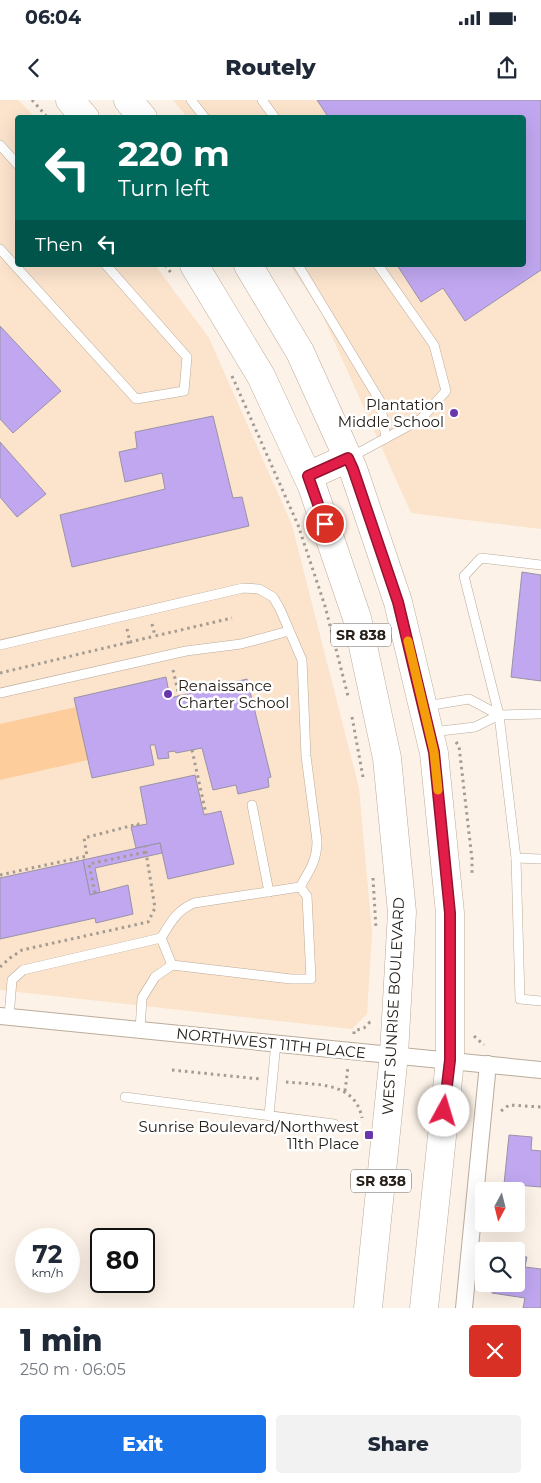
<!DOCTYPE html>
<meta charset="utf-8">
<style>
body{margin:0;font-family:Montserrat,sans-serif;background:#f2f2f3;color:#1f2937;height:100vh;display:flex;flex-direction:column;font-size:19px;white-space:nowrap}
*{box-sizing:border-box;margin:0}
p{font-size:16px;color:#747a83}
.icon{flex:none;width:28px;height:28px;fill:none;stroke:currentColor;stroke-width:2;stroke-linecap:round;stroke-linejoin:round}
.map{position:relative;height:1208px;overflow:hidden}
.drawer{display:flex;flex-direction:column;background:#fff;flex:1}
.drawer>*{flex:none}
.hud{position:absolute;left:15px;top:15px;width:511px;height:152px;border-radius:5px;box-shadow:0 5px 20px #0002;background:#00695c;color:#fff;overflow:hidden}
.needle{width:32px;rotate:187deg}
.controls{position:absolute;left:475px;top:1082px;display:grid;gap:10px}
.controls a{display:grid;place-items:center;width:50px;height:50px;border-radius:5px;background:#fff;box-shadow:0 5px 20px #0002;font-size:25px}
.speed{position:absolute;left:15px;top:1128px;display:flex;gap:10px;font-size:25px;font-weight:700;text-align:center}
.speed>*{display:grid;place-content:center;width:65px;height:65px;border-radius:50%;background:#fff;box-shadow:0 5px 20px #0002;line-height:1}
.speed small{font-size:12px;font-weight:400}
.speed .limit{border:2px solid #111;border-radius:8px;background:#fff;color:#111}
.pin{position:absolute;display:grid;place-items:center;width:42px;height:42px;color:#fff;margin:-21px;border:2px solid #fff;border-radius:50%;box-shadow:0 1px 5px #0007}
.me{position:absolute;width:55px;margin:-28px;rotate:6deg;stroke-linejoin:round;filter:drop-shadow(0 0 4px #0008)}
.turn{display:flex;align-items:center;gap:18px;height:105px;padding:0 20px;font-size:22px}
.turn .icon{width:65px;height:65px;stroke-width:2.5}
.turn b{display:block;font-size:35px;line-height:42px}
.then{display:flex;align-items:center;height:48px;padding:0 20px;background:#0003;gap:10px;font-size:19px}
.round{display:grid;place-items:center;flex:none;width:52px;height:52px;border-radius:5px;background:#f2f2f3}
.headline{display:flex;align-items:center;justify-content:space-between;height:85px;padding:0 20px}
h1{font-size:30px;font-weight:800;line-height:38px}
.primary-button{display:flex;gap:10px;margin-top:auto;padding:10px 20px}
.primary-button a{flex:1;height:58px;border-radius:5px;background:#1a73e8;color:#fff;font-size:20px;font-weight:800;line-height:58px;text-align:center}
.primary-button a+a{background:#f2f2f3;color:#1f2937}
.status{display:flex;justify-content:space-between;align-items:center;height:35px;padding:0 25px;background:#fff;direction:ltr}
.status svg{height:14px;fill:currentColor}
header{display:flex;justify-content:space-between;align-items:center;height:65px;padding:0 20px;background:#fff;font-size:22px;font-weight:800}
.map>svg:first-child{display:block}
.built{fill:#fbe3cc}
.green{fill:#fdcd9c}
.building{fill:#c0a7f0;stroke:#9993a7}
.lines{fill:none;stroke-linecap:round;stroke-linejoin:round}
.service-casing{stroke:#bbab9a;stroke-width:10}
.minor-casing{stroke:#bbab9a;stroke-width:18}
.trunk-casing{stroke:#bbab9a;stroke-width:29}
.path{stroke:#a49b92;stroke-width:3;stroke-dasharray:2.5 4;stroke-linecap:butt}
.service{stroke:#fff;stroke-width:9}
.minor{stroke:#fff;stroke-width:16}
.trunk{stroke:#fff;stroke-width:28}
.route-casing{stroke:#92132f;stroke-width:12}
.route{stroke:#e11d48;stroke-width:9}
.slow{stroke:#f59e0b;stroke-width:9}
.poi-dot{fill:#6a36ad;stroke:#fff;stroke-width:2}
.labels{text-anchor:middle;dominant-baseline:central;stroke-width:5;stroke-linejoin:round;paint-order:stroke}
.shield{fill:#fff;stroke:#68635f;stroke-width:1}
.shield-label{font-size:14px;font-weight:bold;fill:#27201a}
.poi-label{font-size:15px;fill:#27201a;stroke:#fff;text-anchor:end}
.street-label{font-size:15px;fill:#27201a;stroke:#fff}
</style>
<div class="status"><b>06:04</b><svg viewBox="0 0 49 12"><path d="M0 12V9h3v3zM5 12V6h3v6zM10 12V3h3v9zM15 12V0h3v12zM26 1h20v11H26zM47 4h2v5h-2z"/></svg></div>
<header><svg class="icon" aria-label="back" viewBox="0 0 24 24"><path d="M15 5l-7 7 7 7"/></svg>Routely<svg class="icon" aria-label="share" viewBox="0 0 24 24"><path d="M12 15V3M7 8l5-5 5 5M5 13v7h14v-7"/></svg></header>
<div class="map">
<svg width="541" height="1208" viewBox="0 0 541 1208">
<rect width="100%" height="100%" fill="#fcf2e7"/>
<!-- built -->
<g class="built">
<polygon points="0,0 18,0 35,17 18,18 18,165 155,165 209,238 292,425 359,688 372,833 367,914 352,929 0,890"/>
<polygon points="173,0 541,0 541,429 411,413 321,212 290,165 524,165 524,18 187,17"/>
</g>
<!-- green -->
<polygon class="green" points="76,607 88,660 0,680 0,624"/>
<!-- building -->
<g class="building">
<polygon points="317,0 541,0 541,170 465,221 443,188 421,202 397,165 524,165 524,18 329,18"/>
<polygon points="0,226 61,291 13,333 0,319"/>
<polygon points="213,316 233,398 242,397 249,426 72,467 60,415 165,389 162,373 125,382 119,352 137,348 135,332"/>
<polygon points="0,342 46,394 17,417 0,397"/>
<polygon points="522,472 541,475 541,581 511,577"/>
<polygon points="166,577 170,598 247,579 271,677 268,678 269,687 238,694 236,685 213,690 202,648 176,653 175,651 168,652 169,658 158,659 155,645 150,645 154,665 92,678 74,598"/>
<polygon points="195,675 204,715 221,711 234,764 168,779 160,743 136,748 131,727 147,724 140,687"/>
<polygon points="160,743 162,753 95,768 100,792 90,795 83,760"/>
<polygon points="83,760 90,795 128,785 133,814 96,823 95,818 0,839 0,778"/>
<polygon points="509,1035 532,1037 531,1050 541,1051 541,1087 504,1084"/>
<polygon points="516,1156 527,1157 525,1167 541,1169 541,1208 523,1208 525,1198 492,1193 493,1184 516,1184"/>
</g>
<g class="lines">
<!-- service casing -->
<g class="service-casing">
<g id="service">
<polyline points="191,0 205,18"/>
<polyline points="262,0 275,18"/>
<polyline points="0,45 18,65"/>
<polyline points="0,149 136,299 184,291 187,257 106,165"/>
<polyline points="298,165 380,301 386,338"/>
<polyline points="351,357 421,319 446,291 434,245 378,165"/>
<polyline points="541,465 481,458 464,476 499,615 516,758 520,899 541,901"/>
<path d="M0,545L243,488L259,489L273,497L280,509L302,560L306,656L317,741C317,760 310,770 300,787L194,803C176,811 171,822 161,838L23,870L12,880L9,917"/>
<polyline points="0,593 186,551 241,544 289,531"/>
<polyline points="426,606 469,599 499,615"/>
<polyline points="432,632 475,627 499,615 541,614"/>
<polyline points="252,705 269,792"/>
<polyline points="516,758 541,759"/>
<polyline points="161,838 172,865"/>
<polyline points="140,930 142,898 155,877 172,865 291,879 311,879 307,796 300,787"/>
<polyline points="125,997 334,1024"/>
<polyline points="269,1015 276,943"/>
</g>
</g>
<!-- minor casing -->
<g class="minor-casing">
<g id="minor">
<polyline points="0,916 541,970"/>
<polyline points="464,1208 488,964"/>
</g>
</g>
<!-- trunk casing -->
<g class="trunk-casing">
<g id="trunk">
<polyline points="70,0 85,18"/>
<polyline points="128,0 143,18"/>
<polyline points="194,165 261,276 312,386 357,518 387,658 402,812 394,954 368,1208"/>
<polyline points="248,165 300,252 353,369 398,502 434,653 450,813 450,960 424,1208"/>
<polyline points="308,376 348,358"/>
</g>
</g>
<!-- path -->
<g class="path">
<polyline points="32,0 48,18"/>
<polyline points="165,165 172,174"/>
<polyline points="232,276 298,425 325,506 348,596"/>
<polyline points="152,524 155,536 232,518"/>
<polyline points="127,529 130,542 155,536"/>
<polyline points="173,570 179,596"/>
<polyline points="0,573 130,542"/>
<polyline points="352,617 363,677"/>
<polyline points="456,642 459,646 472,759 472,774"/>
<polyline points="192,650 206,714"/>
<polyline points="0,775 87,756 84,738 138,724 138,726"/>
<polyline points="373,778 376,829"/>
<polyline points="95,793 89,764 146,752"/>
<polyline points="0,867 10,858 22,850 148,822 155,808 145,746"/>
<polyline points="354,934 354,931 364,928 370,922 374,922"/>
<polyline points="474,936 484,945"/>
<polyline points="172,970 260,979"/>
<path d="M286,982C316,985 355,981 362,1018"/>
<polyline points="345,991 348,967"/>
<polyline points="501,1011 509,1005 541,1007"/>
</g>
<!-- service -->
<use href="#service" class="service"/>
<!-- minor -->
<use href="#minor" class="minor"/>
<!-- trunk -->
<use href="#trunk" class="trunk"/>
</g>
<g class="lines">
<!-- route casing -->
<g class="route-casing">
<polyline id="route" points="325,424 308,376 348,358 353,369 398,502 434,652 450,813 450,960 444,1011"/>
</g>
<!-- route -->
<use href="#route" class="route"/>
<!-- slow -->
<polyline class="slow" points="408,541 434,652 438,690"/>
</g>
<!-- markers -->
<g class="poi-dot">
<circle cx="454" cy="313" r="5"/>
<circle cx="168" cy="594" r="5"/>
<rect x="364" y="1030" width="10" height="10" rx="2.5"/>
</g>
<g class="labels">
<!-- shield labels -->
<g class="shield">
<rect x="331" y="523.5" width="60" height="23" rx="4"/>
<rect x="351" y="1069.5" width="60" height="23" rx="4"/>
</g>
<g class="shield-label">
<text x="361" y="535">SR 838</text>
<text x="381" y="1081">SR 838</text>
</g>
<!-- poi labels -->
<g class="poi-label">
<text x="444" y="304">Plantation<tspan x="444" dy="17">Middle School</tspan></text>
<text x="178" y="585" text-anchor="start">Renaissance<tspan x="178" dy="17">Charter School</tspan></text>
<text x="359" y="1026">Sunrise Boulevard/Northwest<tspan x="359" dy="17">11th Place</tspan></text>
</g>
<!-- street labels -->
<g class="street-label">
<text transform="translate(393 906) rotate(-87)">WEST SUNRISE BOULEVARD</text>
<text transform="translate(271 943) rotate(6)">NORTHWEST 11TH PLACE</text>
</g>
</g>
</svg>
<div class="controls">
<a><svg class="needle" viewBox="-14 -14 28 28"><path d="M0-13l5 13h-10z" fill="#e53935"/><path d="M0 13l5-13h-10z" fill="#747a83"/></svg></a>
<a><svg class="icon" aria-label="search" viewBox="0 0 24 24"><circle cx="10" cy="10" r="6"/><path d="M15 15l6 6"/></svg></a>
</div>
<div class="speed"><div>72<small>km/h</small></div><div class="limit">80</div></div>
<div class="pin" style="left:325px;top:424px;background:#d93025"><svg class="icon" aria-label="arrive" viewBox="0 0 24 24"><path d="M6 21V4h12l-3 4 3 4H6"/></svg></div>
<svg class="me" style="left:444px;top:1011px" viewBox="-20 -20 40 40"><circle r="19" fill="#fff"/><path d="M0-13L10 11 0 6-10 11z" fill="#e11d48"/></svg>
<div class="hud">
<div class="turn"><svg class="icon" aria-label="left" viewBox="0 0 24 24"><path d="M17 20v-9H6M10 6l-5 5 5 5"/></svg><div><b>220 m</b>Turn left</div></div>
<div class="then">Then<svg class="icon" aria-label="left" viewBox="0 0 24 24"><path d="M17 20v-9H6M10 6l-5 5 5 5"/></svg></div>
</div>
</div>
<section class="drawer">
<div class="headline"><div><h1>1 min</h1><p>250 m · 06:05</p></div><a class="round" style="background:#d93025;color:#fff"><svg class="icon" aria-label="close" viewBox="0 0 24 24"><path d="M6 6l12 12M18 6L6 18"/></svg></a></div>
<div class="primary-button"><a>Exit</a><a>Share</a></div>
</section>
